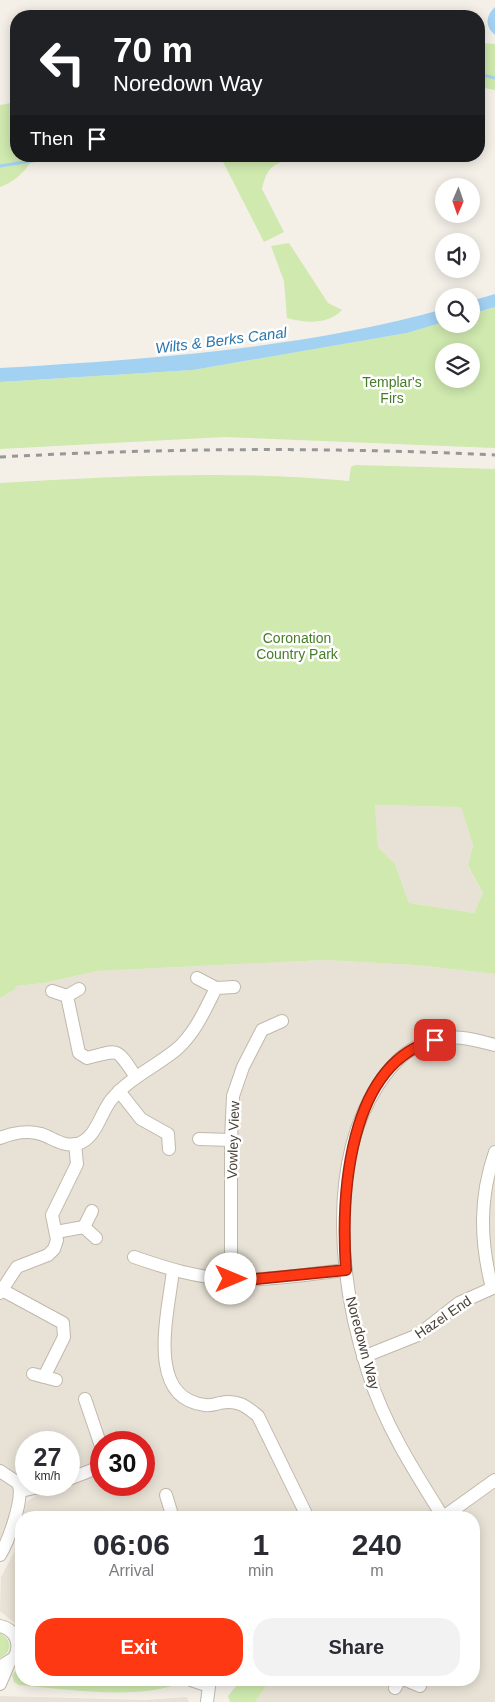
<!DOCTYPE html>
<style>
body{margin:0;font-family:Arial,sans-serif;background:#f2f2f3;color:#2b2b33;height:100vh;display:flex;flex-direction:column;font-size:19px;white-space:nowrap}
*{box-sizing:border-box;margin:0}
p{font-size:16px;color:#7c7c81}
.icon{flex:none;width:28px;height:28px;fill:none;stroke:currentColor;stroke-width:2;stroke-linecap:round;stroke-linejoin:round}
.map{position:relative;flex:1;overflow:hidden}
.sheet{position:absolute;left:15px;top:1511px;width:465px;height:175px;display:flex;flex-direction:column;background:#fff;border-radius:20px;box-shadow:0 2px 12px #0003}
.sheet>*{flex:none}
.banner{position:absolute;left:10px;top:10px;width:475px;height:152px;border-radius:20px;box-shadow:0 2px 12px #0003;background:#202124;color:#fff;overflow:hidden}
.needle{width:32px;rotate:182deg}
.buttons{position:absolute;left:435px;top:178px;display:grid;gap:10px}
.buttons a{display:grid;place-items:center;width:45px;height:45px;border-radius:50%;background:#fff;box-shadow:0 2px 12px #0003;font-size:25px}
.speed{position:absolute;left:15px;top:1431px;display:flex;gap:10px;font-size:25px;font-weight:700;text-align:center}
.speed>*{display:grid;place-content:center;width:65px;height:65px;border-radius:50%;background:#fff;box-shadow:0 2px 12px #0003;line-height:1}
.speed small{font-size:12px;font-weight:400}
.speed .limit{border:8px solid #d22;background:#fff;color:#111}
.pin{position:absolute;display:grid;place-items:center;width:42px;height:42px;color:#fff;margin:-21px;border-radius:10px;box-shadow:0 2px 8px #0006}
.me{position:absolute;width:55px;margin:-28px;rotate:90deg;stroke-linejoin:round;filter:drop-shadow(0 0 4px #0008)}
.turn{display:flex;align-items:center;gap:18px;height:105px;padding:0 20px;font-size:22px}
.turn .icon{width:65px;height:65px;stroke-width:2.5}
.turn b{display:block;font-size:35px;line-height:42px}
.then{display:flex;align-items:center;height:48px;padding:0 20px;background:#0003;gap:10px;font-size:19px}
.eta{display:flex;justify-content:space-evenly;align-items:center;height:85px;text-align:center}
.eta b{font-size:30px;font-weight:600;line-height:35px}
.action{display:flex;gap:10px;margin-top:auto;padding:10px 20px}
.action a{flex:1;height:58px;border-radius:20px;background:#ff3814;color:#fff;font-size:20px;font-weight:600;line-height:58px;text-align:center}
.action a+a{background:#f2f2f3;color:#2b2b33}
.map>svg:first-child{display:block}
.residential{fill:#e8e2d6;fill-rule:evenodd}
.green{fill:#cfe9af;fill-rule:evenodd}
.water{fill:#a3d1f2}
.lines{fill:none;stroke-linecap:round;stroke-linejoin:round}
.stream{stroke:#a3d1f2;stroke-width:3}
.minor-casing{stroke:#c0b8aa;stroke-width:14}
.minor{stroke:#fff;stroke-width:12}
.rail{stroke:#979797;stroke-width:3;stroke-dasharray:6 6;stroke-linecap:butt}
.route-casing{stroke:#a6240d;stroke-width:12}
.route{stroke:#ff3814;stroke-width:9}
.labels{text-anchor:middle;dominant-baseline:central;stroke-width:5;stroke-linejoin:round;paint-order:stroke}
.park-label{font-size:14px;fill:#477c27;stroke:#fff}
.street-label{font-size:14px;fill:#484136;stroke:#fff}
.water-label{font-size:15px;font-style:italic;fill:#2b77af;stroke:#fff}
</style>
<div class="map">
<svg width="495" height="1702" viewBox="0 0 495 1702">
<rect width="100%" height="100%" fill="#f4f0e8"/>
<!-- residential -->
<g class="residential">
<polygon points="375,805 461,807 473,845 468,867 483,893 474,913 409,903 395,864 378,847"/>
<path d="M324,960L416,965L495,974V1702H255L270,1680H474V1518L23,1517L26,1502L36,1496L28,1485H69V1442H26V1483L23,1480L0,1548V998L16,986L43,983L98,971ZM101,1442H144V1485H101Z"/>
<polygon points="21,1528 21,1628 0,1611 1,1577 17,1547"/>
<polygon points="0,1696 145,1700 187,1697 189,1702 0,1702"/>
</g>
<!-- green -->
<g class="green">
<polygon points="389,10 421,13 426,16 303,16"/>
<polygon points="479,43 495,44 495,90 479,87"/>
<path d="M16,102V156H77L30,163C22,175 13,182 0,187V105Z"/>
<path d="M220,156H298C276,165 268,162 262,189L284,232L264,242Z"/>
<path d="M289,243L328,303L342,310C328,325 305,323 287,318L284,281L271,246Z"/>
<path d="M495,307V448L225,437L0,449V382L193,370L407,333L444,322V324H471V314ZM444,351H471V379H444Z"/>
<path d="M355,465L495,469V974L416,965L324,960L98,971L43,983L16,986L15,989L0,998V483C116,476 233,470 349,481L351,467ZM375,805L461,807L473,845L468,866L483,893L474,913L409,903L395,864L378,847Z"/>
<path d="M0,1633C12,1639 12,1653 0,1658Z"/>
<path d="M21,1665V1680H167L178,1684C134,1700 65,1689 19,1685L14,1682L12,1675Z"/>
<polygon points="241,1680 270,1680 255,1702 230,1702 228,1696"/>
</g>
<!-- water -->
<g class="water">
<path d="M495,7V35C485,27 485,16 495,7Z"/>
<polygon points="495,294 495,307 471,314 471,301"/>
<path d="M444,309V322L407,333L193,370L0,382V368C149,359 300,349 444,309Z"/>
</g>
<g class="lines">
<!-- stream -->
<g class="stream">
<polyline points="479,74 495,78"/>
<polyline points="0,166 61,156"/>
</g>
<!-- minor casing -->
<g class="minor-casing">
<g id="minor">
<polyline points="197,978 216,988"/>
<path d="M79,989L67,996L79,1053L87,1058C120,1050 115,1046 136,1077"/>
<polyline points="52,991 67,996"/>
<polyline points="119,1091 141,1119 168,1134 169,1149"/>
<path d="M0,1138C12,1133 28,1130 41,1134C53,1138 63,1147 77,1144C96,1139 100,1114 111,1100C129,1078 155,1067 177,1049C195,1033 205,1010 216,988L234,987"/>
<polyline points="199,1139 231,1140"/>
<polyline points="84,1227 92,1211"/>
<polyline points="56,1232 84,1227 96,1238"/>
<path d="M134,1257C166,1268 197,1278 231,1279C269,1281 308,1274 346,1270"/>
<path d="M173,1270C169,1310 144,1398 205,1405C211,1406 215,1404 220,1403C237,1399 246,1406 258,1416L308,1518"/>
<polyline points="231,1279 231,1140 233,1096 243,1067 262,1030 282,1021"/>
<path d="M492,1288C480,1241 479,1198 495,1152"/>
<polyline points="4,1291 63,1323 64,1337 44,1377"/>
<polyline points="0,1293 17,1267 48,1255 54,1249 57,1240 52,1215 77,1164 75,1144"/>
<polyline points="363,1357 418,1335 459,1303 495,1287"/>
<polyline points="33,1374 56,1380"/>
<polyline points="85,1399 101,1446"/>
<path d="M0,1471L18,1483C25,1497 8,1542 0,1555"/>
<polyline points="69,1479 97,1468 101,1462"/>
<polyline points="21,1491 47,1485"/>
<polyline points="166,1495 173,1518"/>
<path d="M443,1517C414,1471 384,1424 368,1372C340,1285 326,1166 378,1085C395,1059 414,1041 447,1038C463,1036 479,1041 495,1045"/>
<polyline points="442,1518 495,1480"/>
<path d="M0,1626C15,1629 22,1644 14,1658L0,1667"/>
<polyline points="191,1680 209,1686"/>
<polyline points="406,1680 420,1686"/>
<polyline points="0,1684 9,1663"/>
<polyline points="395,1688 399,1680"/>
<polyline points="207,1702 209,1686"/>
</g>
</g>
<!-- minor -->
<use href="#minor" class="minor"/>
<!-- rail -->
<path class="rail" d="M0,457C165,448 330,447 495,455"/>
</g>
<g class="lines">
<!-- route casing -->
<g class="route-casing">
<path id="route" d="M231,1279H256L346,1270C341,1196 347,1064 435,1040"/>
</g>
<!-- route -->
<use href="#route" class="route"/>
</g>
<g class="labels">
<!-- park labels -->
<g class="park-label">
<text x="392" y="382">Templar's<tspan x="392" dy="16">Firs</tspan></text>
<text x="297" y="638">Coronation<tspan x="297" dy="16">Country Park</tspan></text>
</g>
<!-- street labels -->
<g class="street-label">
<text transform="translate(233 1140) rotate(-88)">Vowley View</text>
<text transform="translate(443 1317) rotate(-34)">Hazel End</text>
<text transform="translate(363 1343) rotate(75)">Noredown Way</text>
</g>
<!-- water labels -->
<g class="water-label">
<text transform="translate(221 340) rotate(-7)">Wilts &amp; Berks Canal</text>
</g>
</g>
</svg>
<div class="buttons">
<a><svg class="needle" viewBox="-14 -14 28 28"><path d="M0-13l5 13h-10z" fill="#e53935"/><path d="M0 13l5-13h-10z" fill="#7c7c81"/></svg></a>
<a><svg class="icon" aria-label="sound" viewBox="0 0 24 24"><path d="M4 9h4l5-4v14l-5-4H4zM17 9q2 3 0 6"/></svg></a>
<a><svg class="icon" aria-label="search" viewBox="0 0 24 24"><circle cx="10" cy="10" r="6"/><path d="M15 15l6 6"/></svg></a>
<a><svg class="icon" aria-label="layers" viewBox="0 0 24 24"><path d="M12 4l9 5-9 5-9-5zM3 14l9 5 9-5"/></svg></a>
</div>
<div class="speed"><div>27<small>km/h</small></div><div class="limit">30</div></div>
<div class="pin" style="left:435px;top:1040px;background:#d93025"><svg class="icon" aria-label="arrive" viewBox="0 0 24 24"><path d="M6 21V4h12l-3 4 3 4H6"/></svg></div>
<svg class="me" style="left:231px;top:1279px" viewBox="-20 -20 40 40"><circle r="19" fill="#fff"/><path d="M0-13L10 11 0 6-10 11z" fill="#ff3814"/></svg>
<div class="banner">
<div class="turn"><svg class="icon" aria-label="left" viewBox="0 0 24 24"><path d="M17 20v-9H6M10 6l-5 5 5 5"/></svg><div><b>70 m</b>Noredown Way</div></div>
<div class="then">Then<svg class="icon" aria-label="arrive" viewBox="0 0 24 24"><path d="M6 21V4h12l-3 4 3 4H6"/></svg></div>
</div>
<section class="sheet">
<div class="eta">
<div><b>06:06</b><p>Arrival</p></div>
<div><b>1</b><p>min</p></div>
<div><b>240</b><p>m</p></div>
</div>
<div class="action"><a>Exit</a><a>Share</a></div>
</section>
</div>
